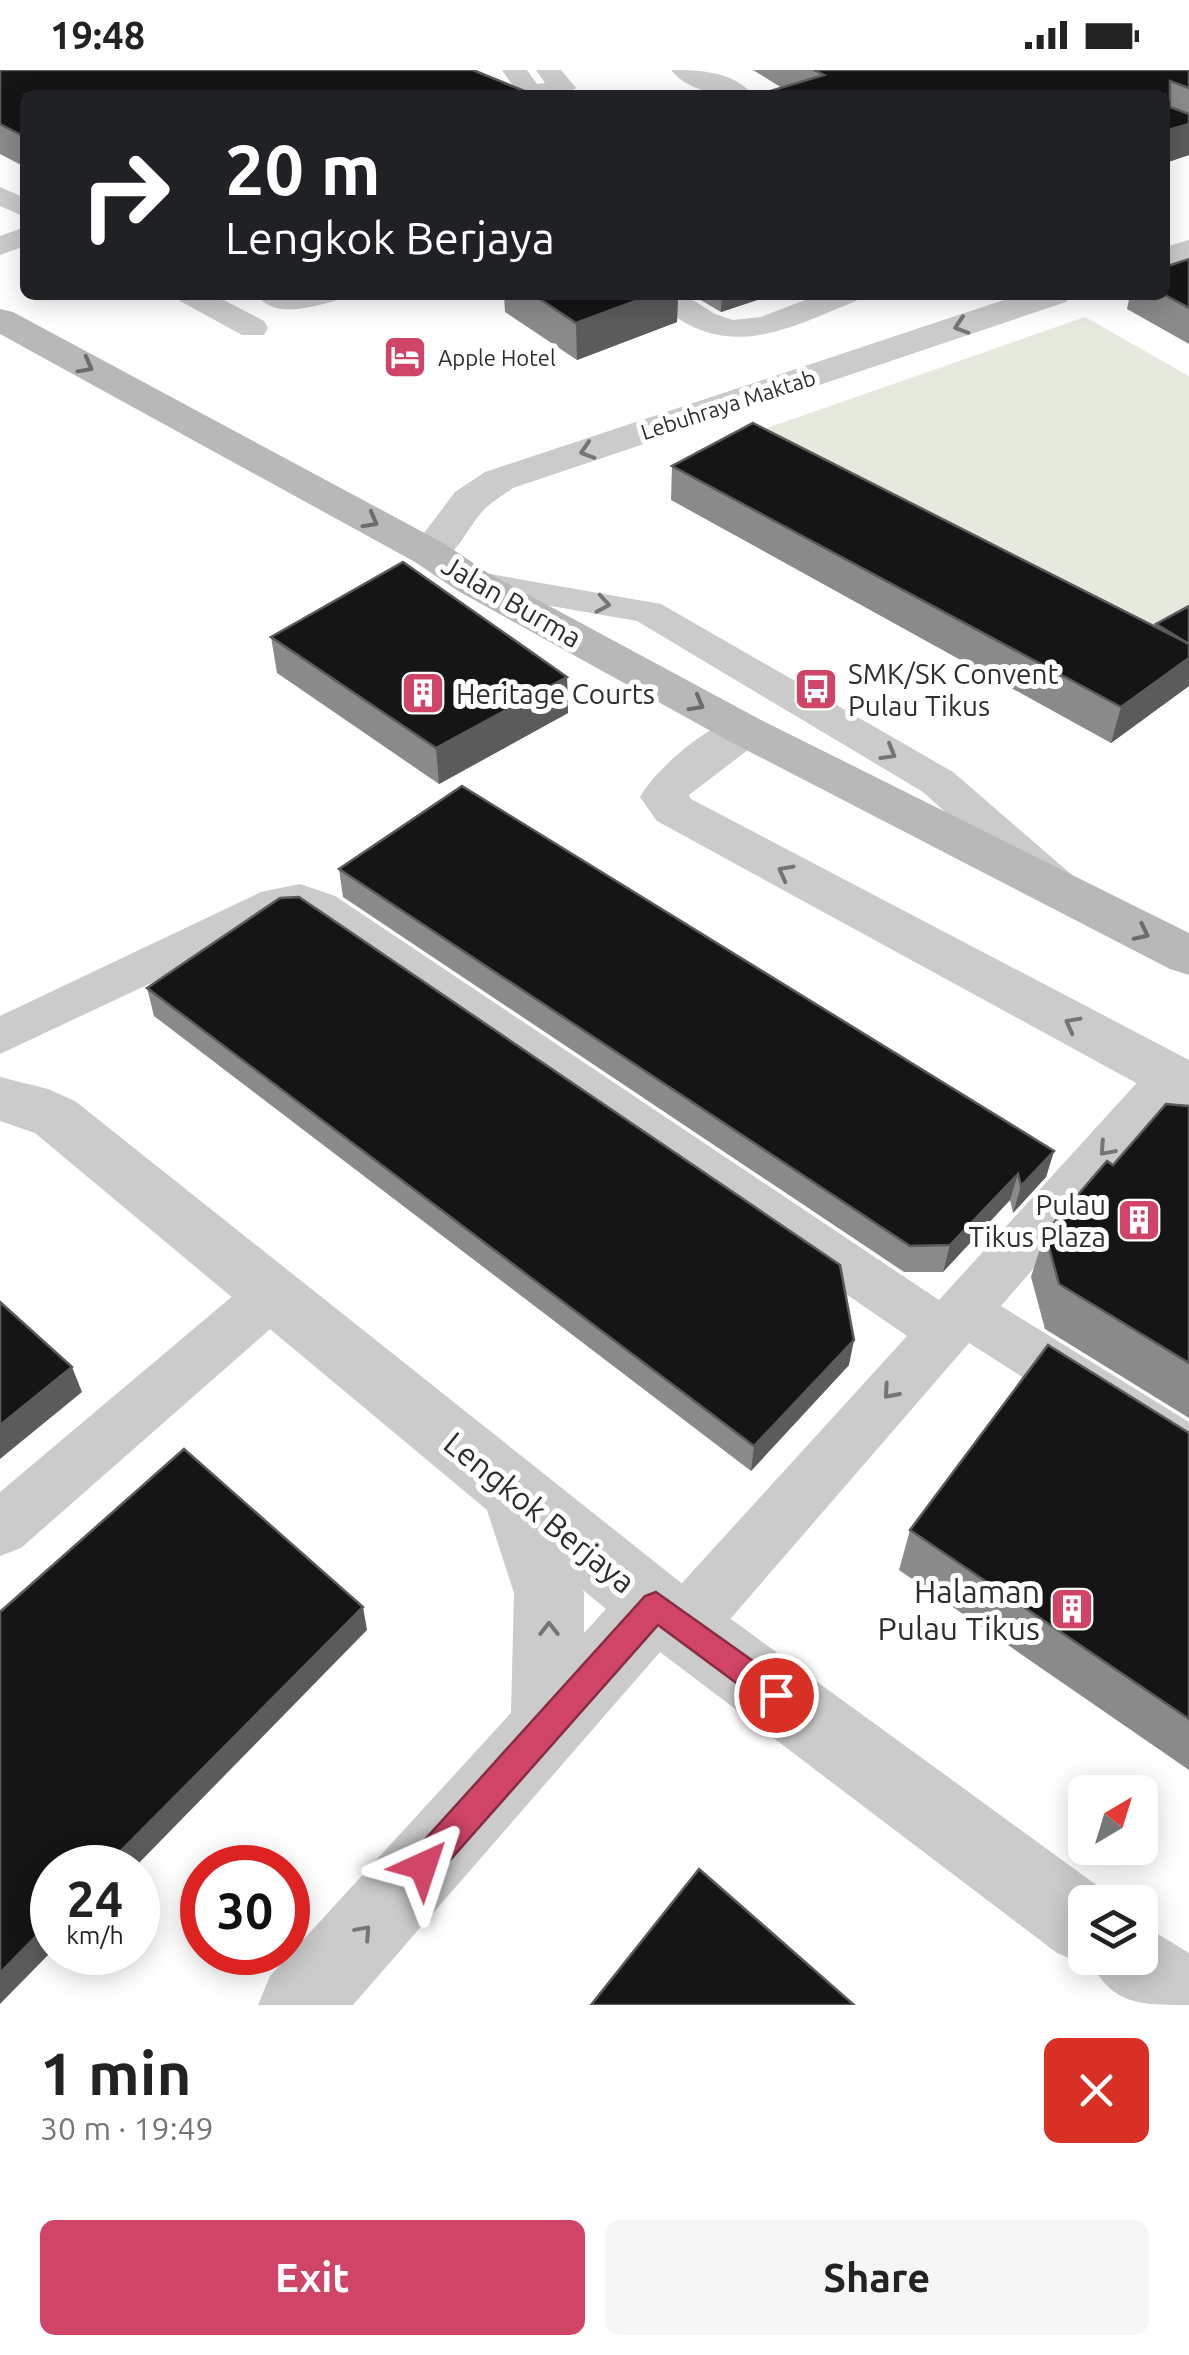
<!DOCTYPE html>
<meta charset="utf-8">
<style>
body{margin:0;font-family:Ubuntu,sans-serif;background:#f6f6f6;color:#222;height:100vh;display:flex;flex-direction:column;font-size:38px;white-space:nowrap}
*{box-sizing:border-box;margin:0}
p{font-size:32px;color:#767676}
.icon{flex:none;width:55px;height:55px;fill:none;stroke:currentColor;stroke-width:2;stroke-linecap:round;stroke-linejoin:round}
.map{position:relative;height:1935px;overflow:hidden}
.side{display:flex;flex-direction:column;background:#fff;flex:1}
.side>*{flex:none}
.top-card{position:absolute;left:20px;top:20px;width:1150px;height:210px;border-radius:15px;box-shadow:0 5px 25px #0003;background:#202124;color:#fff;overflow:hidden}
.needle{width:65px;rotate:38deg}
.tools{position:absolute;left:1068px;top:1705px;display:grid;gap:20px}
.tools a{display:grid;place-items:center;width:90px;height:90px;border-radius:15px;background:#fff;box-shadow:0 5px 25px #0003;font-size:50px}
.speed{position:absolute;left:30px;top:1775px;display:flex;gap:20px;font-size:50px;font-weight:700;text-align:center}
.speed>*{display:grid;place-content:center;width:130px;height:130px;border-radius:50%;background:#fff;box-shadow:0 5px 25px #0003;line-height:1}
.speed small{font-size:25px;font-weight:400}
.speed .limit{border:15px solid #d22;background:#fff;color:#111}
.pin{position:absolute;display:grid;place-items:center;width:85px;height:85px;color:#fff;margin:-42px;border:5px solid #fff;border-radius:50%;box-shadow:0 2px 10px #0007}
.me{position:absolute;width:110px;margin:-55px;rotate:42deg;stroke-linejoin:round;filter:drop-shadow(0 0 8px #0008)}
.turn{display:flex;align-items:center;gap:35px;height:210px;padding:0 40px;font-size:45px}
.turn .icon{width:130px;height:130px;stroke-width:2.5}
.turn b{display:block;font-size:70px;line-height:85px}
.round{display:grid;place-items:center;flex:none;width:105px;height:105px;border-radius:15px;background:#f6f6f6}
.headline{display:flex;align-items:center;justify-content:space-between;height:170px;padding:0 40px}
h1{font-size:60px;font-weight:600;line-height:75px}
.primary-button{display:flex;gap:20px;margin-top:auto;padding:20px 40px}
.primary-button a{flex:1;height:115px;border-radius:15px;background:#d04467;color:#fff;font-size:40px;font-weight:600;line-height:115px;text-align:center}
.primary-button a+a{background:#f6f6f6;color:#222}
.status{display:flex;justify-content:space-between;align-items:center;height:70px;padding:0 50px;background:#fff;direction:ltr}
.status svg{height:28px;fill:currentColor}
.map>svg:first-child{display:block}
.green{fill:#e6e9dd}
.lines{fill:none;stroke-linecap:round;stroke-linejoin:round}
.lane{fill:#cbcbcb;fill-rule:evenodd}
.street{fill:#cbcbcb;fill-rule:evenodd}
.secondary{fill:#b8b8b8;fill-rule:evenodd}
.wall{fill:#8a8a8a}
.shaded-wall{fill:#5b5b5b}
.building{fill:#151515;stroke:#5b5b5b;stroke-width:2.5}
.oneway{stroke:#757575}
.oneway2{stroke:#6c6c6c}
.route{fill:#d04467;stroke:#872c43;stroke-width:2.5}
.labels{text-anchor:middle;dominant-baseline:central;stroke-width:10;stroke-linejoin:round;paint-order:stroke}
.far-poi-label{font-size:22px;fill:#2e2e2e;stroke:#fff;text-anchor:start}
.far-street-label{font-size:22px;fill:#2e2e2e;stroke:#fff}
.street-label{font-size:28px;fill:#2e2e2e;stroke:#fff}
.poi-label{font-size:28px;fill:#2e2e2e;stroke:#fff;text-anchor:start}
.near-street-label{font-size:32px;fill:#2e2e2e;stroke:#fff}
.near-poi-label{font-size:32px;fill:#2e2e2e;stroke:#fff;text-anchor:end}
</style>
<div class="status"><b>19:48</b><svg viewBox="0 0 49 12"><path d="M0 12V9h3v3zM5 12V6h3v6zM10 12V3h3v9zM15 12V0h3v12zM26 1h20v11H26zM47 4h2v5h-2z"/></svg></div>
<div class="map">
<svg width="1189" height="1935" viewBox="0 0 1189 1935">
<rect width="100%" height="100%" fill="#fff"/>
<!-- green -->
<polygon class="green" points="1085,247 1189,306 1189,545 1119,579 724,373"/>
<g class="lines">
<!-- lane -->
<g class="lane">
<polygon points="502,0 527,0 537,14 545,13 536,0 561,0 576,18 565,25 519,25"/>
<polygon points="0,117 25,128 25,147 0,136"/>
<polygon points="25,157 25,176 0,185 0,166"/>
<polygon points="176,225 214,225 264,251 268,258 264,265 242,265 180,231"/>
<path d="M257,225H339L335,231C311,237 274,249 257,225Z"/>
<path d="M649,225H685L715,244L733,250L761,247L818,225H860L856,231C798,254 739,288 679,249C669,242 656,235 649,225Z"/>
<polygon points="473,501 661,534 953,702 1072,805 1078,816 1072,827 1056,831 1040,827 923,722 637,551 460,520 455,512 460,504"/>
<polygon points="300,814 335,826 939,1230 1154,994 1171,989 1188,994 1188,1020 1001,1236 1189,1352 1189,1409 1169,1401 969,1273 706,1577 684,1585 662,1577 653,1556 662,1535 907,1266 296,845 0,984 0,946 261,822"/>
<polygon points="273,1202 292,1208 300,1224 292,1240 21,1478 0,1486 0,1422 254,1208"/>
</g>
<!-- street -->
<g class="street">
<path d="M671,0C699,0 733,1 753,25C724,25 690,24 671,0Z"/>
<polygon points="1189,170 1189,191 1165,198 1165,177"/>
<path d="M1019,225H1071L1066,232L513,418C502,426 489,433 481,443C460,468 452,501 415,492L409,483L455,422L485,402Z"/>
<path d="M744,645L761,650L767,660L761,670L689,725L691,729L1189,990V1037L1169,1031L657,751L640,727C658,696 709,654 744,645Z"/>
<path d="M0,1007L48,1019L75,1031L680,1512L1113,1827L1115,1832H1085V1888H1140V1853L1189,1883V1935C1140,1935 1112,1935 1091,1892L1085,1895L1057,1883L660,1582L353,1935H258L270,1906L511,1643L514,1523L487,1440L35,1063L0,1051ZM583,1520L606,1539L584,1563V1523Z"/>
</g>
<!-- secondary -->
<polygon class="secondary" points="0,239 13,242 445,474 488,503 761,650 1189,863 1189,905 1170,899 727,670 458,521 415,492 0,264"/>
</g>
<!-- wall -->
<g class="wall">
<polygon points="0,0 25,25 25,97 0,84"/>
<polygon points="753,0 1189,0 1189,85 1165,93 1165,25 782,18"/>
<polygon points="1189,189 1189,274 1127,239 1130,225 1165,225"/>
<polygon points="504,225 678,225 677,252 577,290 505,242"/>
<polygon points="692,225 772,225 721,242"/>
<polygon points="672,396 1155,557 1156,554 1189,536 1189,616 1111,673 671,430"/>
<polygon points="271,567 567,607 568,643 439,714 277,603"/>
<polygon points="339,799 1054,1081 1046,1107 1013,1143 1010,1130 943,1202 904,1202 343,827"/>
<polygon points="147,918 849,1295 751,1401 154,946"/>
<polygon points="1189,1036 1189,1348 1045,1259 1031,1207 1045,1163 1113,1095"/>
<polygon points="1189,1363 1189,1700 899,1500 910,1460"/>
</g>
<!-- shaded-wall -->
<g class="shaded-wall">
<polygon points="1189,54 1189,85 1165,93 1165,61"/>
<polygon points="652,225 678,225 677,252 577,290 576,253"/>
<polygon points="722,225 772,225 721,242"/>
<polygon points="1189,588 1189,616 1111,673 1121,637"/>
<polygon points="567,607 568,643 439,714 436,678"/>
<polygon points="1054,1081 1046,1107 1013,1143 1021,1116"/>
<polygon points="1018,1104 1010,1130 943,1202 950,1175"/>
<polygon points="854,1270 849,1295 751,1401 754,1376"/>
<polygon points="72,1297 82,1322 0,1389 0,1355"/>
<polygon points="363,1537 367,1560 134,1798 104,1798"/>
<polygon points="52,1850 52,1881 0,1934 0,1903"/>
</g>
<!-- building -->
<g class="building">
<polygon points="0,0 473,0 534,25 25,25 25,67 0,54"/>
<polygon points="814,0 1189,0 1189,18 1170,11 1170,37 1189,44 1189,54 1165,61 1165,25 757,25 824,5"/>
<polygon points="1189,189 1189,238 1165,225 1165,197"/>
<polygon points="534,225 652,225 576,253"/>
<polygon points="753,353 1189,574 1189,588 1121,637 672,396"/>
<polygon points="403,492 567,607 436,678 271,567"/>
<polygon points="1189,536 1189,574 1156,554"/>
<polygon points="462,716 1054,1081 1021,1116 1018,1104 950,1175 910,1176 339,799"/>
<polygon points="299,827 840,1195 854,1270 754,1376 147,918 280,828"/>
<polygon points="1166,1034 1189,1036 1189,1293 1059,1214 1045,1163 1107,1091 1113,1095"/>
<polygon points="0,1232 72,1297 0,1355"/>
<polygon points="1048,1275 1189,1363 1189,1649 910,1460"/>
<polygon points="184,1379 363,1537 104,1798 52,1798 52,1850 0,1903 0,1542"/>
<polygon points="699,1799 854,1935 591,1935"/>
</g>
<!-- one-way arrows -->
<defs><path id="oneway-chevron" d="M-2-3.5L2.5 0L-2 3.5" fill="none" stroke-width="1.6" stroke-linecap="round" stroke-linejoin="round" transform="scale(2.5)"/></defs>
<g class="oneway">
<use href="#oneway-chevron" transform="translate(961 256) rotate(162)"/>
<use href="#oneway-chevron" transform="translate(587 381) rotate(162)"/>
<use href="#oneway-chevron" transform="translate(603 534) rotate(10)"/>
<use href="#oneway-chevron" transform="translate(889 683) rotate(30)"/>
<use href="#oneway-chevron" transform="translate(785 802) rotate(-152)"/>
<use href="#oneway-chevron" transform="translate(1072 954) rotate(-152)"/>
<use href="#oneway-chevron" transform="translate(1106 1079) rotate(132)"/>
<use href="#oneway-chevron" transform="translate(890 1322) rotate(131)"/>
<use href="#oneway-chevron" transform="translate(549 1559) rotate(-90)"/>
<use href="#oneway-chevron" transform="translate(364 1862) rotate(-48)"/>
</g>
<g class="oneway2">
<use href="#oneway-chevron" transform="translate(86 296) rotate(28)"/>
<use href="#oneway-chevron" transform="translate(371 451) rotate(29)"/>
<use href="#oneway-chevron" transform="translate(697 634) rotate(29)"/>
<use href="#oneway-chevron" transform="translate(1142 863) rotate(26)"/>
</g>
<!-- route -->
<polygon class="route" points="656,1522 787,1615 791,1625 787,1635 776,1640 766,1635 658,1555 435,1807 423,1812 412,1807 407,1796 412,1784 645,1526"/>
<!-- icons -->
<defs>
<g id="hotel-square" transform="scale(2.25)"><rect x="-9" y="-9" width="18" height="18" rx="4" fill="#d04467" stroke="#fff"/><path d="M-6-4.5h1.5V1H6V5H4.5V3h-9V5H-6ZM-4 0a1.8 1.8 0 1 1 3.6 0ZM.5 0V-2.5h3Q6-2.5 6 0Z" fill="#fff"/></g>
<g id="bus-square" transform="scale(2.25)"><rect x="-9" y="-9" width="18" height="18" rx="4" fill="#d04467" stroke="#fff"/><path d="M-5-6H5V4H4V6H2V4H-2V6H-4V4H-5ZM-3.5-4V0h7V-4ZM-3.5 1.2v1.5H-2V1.2ZM2 1.2v1.5H3.5V1.2Z" fill="#fff"/></g>
<g id="building-square" transform="scale(2.25)"><rect x="-9" y="-9" width="18" height="18" rx="4" fill="#d04467" stroke="#fff"/><path d="M-4-6H4V6H1V3H-1V6H-4ZM-2.5-4.3h1.7v1.8h-1.7ZM.8-4.3h1.7v1.8H.8ZM-2.5-1h1.7V.8h-1.7ZM.8-1h1.7V.8H.8Z" fill="#fff"/></g>
</defs>
<g fill-rule="evenodd">
<use href="#hotel-square" x="405" y="287"/>
<use href="#bus-square" x="816" y="619"/>
<use href="#building-square" x="423" y="623"/>
<use href="#building-square" x="1139" y="1150"/>
<use href="#building-square" x="1072" y="1539"/>
</g>
<g class="labels">
<!-- far-poi labels -->
<g class="far-poi-label">
<text x="438" y="287">Apple Hotel</text>
</g>
<!-- far-street labels -->
<g class="far-street-label">
<text transform="translate(728 334) rotate(-18)">Lebuhraya Maktab</text>
</g>
<!-- street labels -->
<g class="street-label">
<text transform="translate(512 531) rotate(30)">Jalan Burma</text>
</g>
<!-- poi labels -->
<g class="poi-label">
<text x="848" y="603">SMK/SK Convent<tspan x="848" dy="32">Pulau Tikus</tspan></text>
<text x="456" y="623">Heritage Courts</text>
<text x="1106" y="1134" text-anchor="end">Pulau<tspan x="1106" dy="32">Tikus Plaza</tspan></text>
</g>
<!-- near-street labels -->
<g class="near-street-label">
<text transform="translate(540 1442) rotate(39)">Lengkok Berjaya</text>
</g>
<!-- near-poi labels -->
<g class="near-poi-label">
<text x="1040" y="1521">Halaman<tspan x="1040" dy="37">Pulau Tikus</tspan></text>
</g>
</g>
</svg>
<div class="tools">
<a><svg class="needle" viewBox="-14 -14 28 28"><path d="M0-13l5 13h-10z" fill="#e53935"/><path d="M0 13l5-13h-10z" fill="#767676"/></svg></a>
<a><svg class="icon" aria-label="layers" viewBox="0 0 24 24"><path d="M12 4l9 5-9 5-9-5zM3 14l9 5 9-5"/></svg></a>
</div>
<div class="speed"><div>24<small>km/h</small></div><div class="limit">30</div></div>
<div class="pin" style="left:776px;top:1625px;background:#d93025"><svg class="icon" aria-label="arrive" viewBox="0 0 24 24"><path d="M6 21V4h12l-3 4 3 4H6"/></svg></div>
<svg class="me" style="left:423px;top:1796px" viewBox="-20 -20 40 40"><path d="M0-17L14 15 0 8-14 15z" fill="#d04467" stroke="#fff" stroke-width="4"/></svg>
<div class="top-card">
<div class="turn"><svg class="icon" aria-label="right" viewBox="0 0 24 24"><path d="M7 20v-9h11M14 6l5 5-5 5"/></svg><div><b>20 m</b>Lengkok Berjaya</div></div>
</div>
</div>
<section class="side">
<div class="headline"><div><h1>1 min</h1><p>30 m · 19:49</p></div><a class="round" style="background:#d93025;color:#fff"><svg class="icon" aria-label="close" viewBox="0 0 24 24"><path d="M6 6l12 12M18 6L6 18"/></svg></a></div>
<div class="primary-button"><a>Exit</a><a>Share</a></div>
</section>
